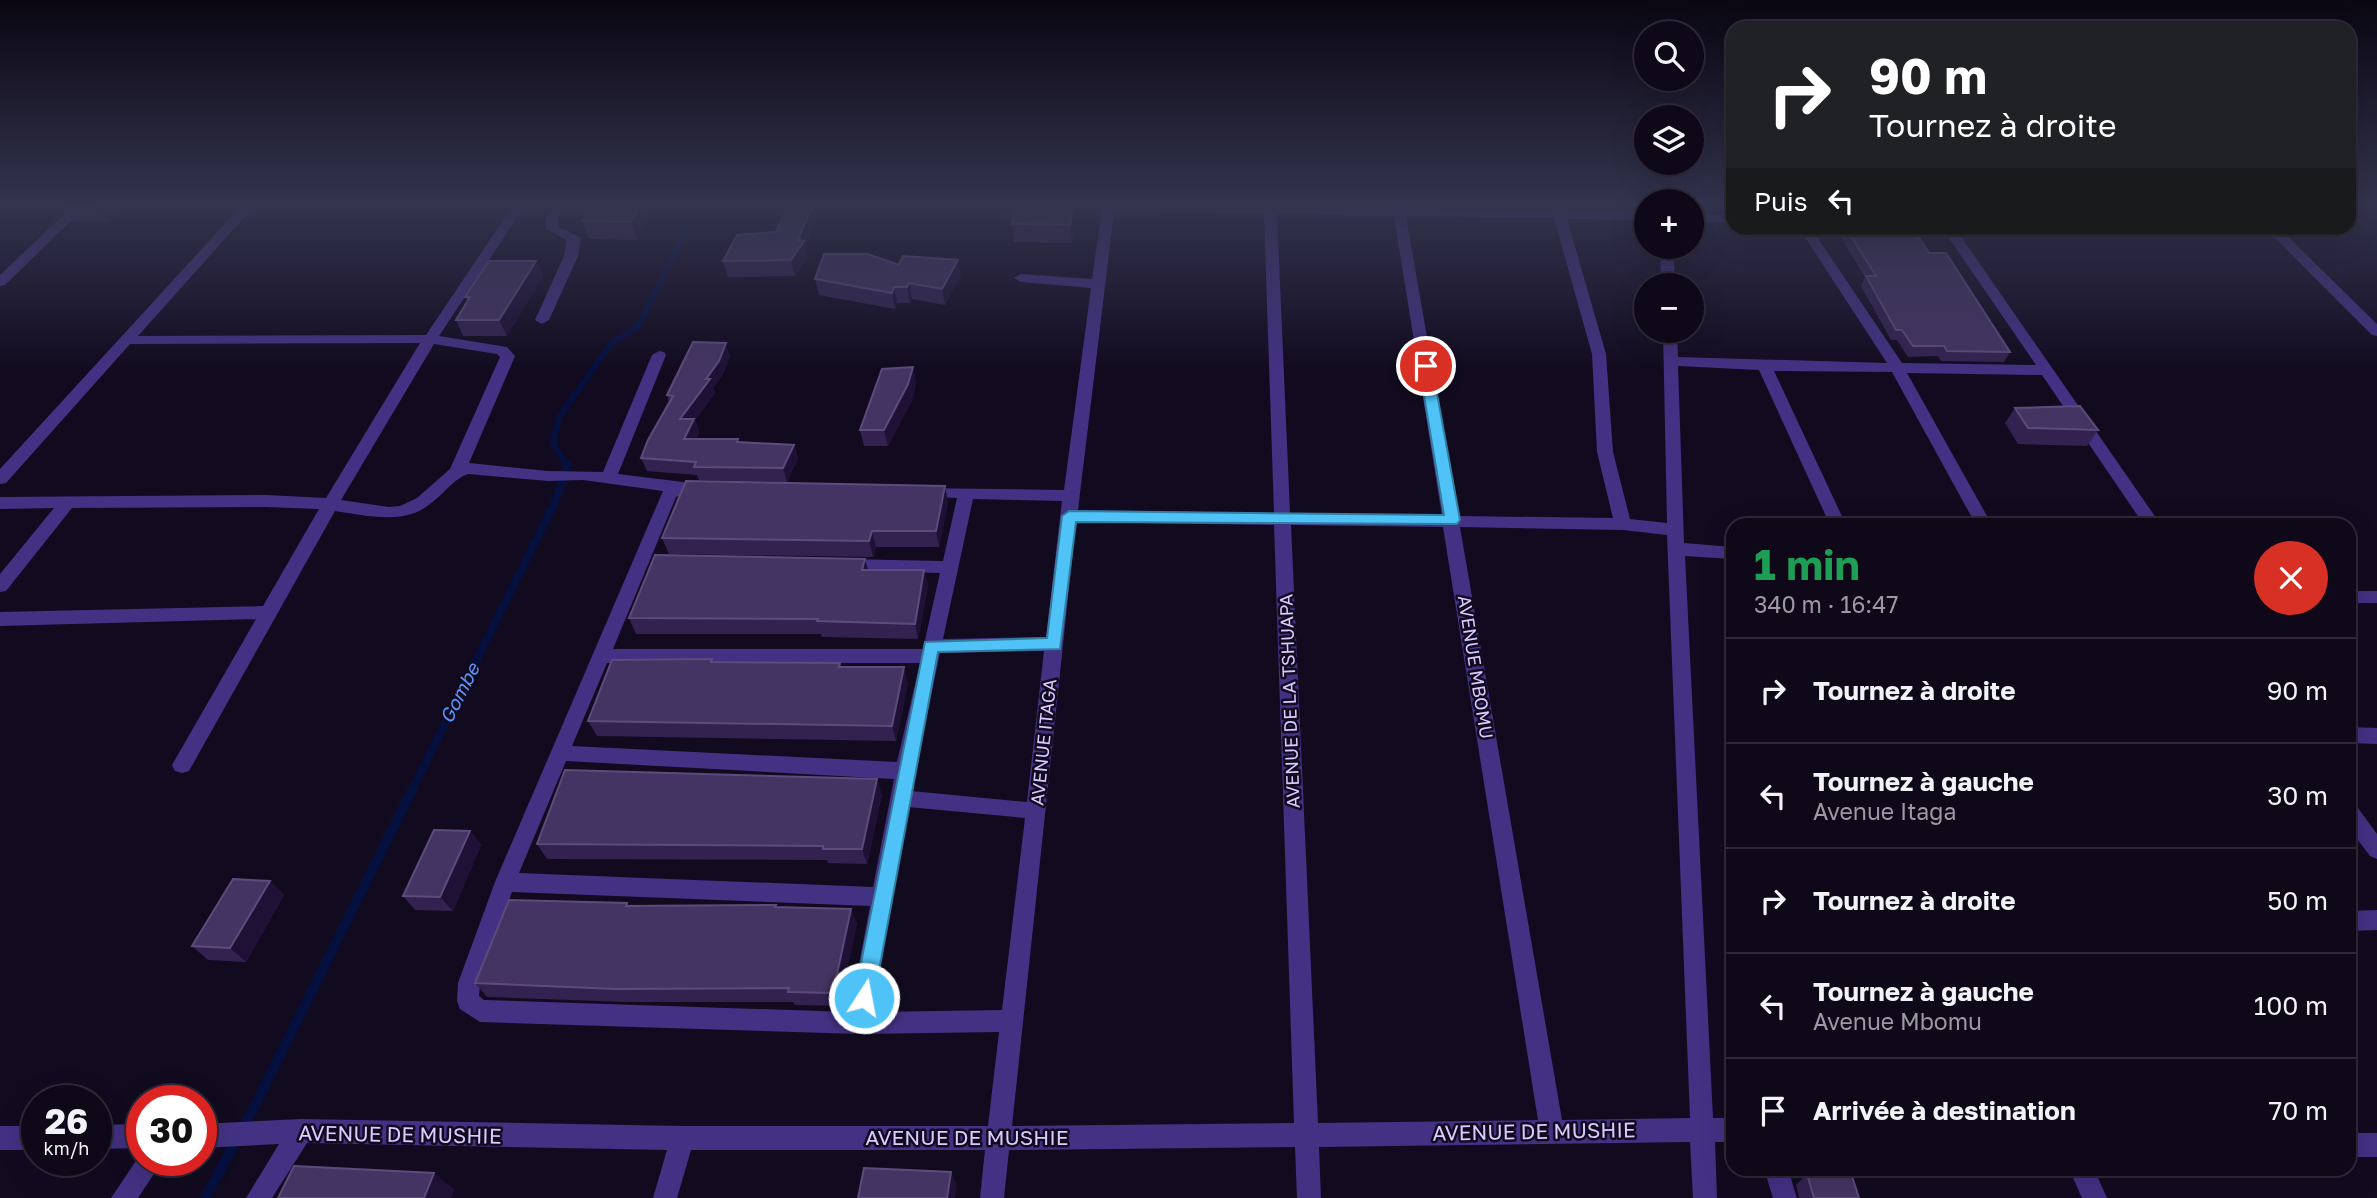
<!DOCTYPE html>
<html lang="fr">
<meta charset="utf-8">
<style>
body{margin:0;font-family:"Golos Text",sans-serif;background:#1c1625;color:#f1f3f6;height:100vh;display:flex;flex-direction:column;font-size:26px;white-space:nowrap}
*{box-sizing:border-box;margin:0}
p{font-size:23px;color:#9b9aa2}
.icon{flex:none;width:38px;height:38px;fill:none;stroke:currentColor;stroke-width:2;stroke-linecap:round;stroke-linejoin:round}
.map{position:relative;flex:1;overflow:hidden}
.details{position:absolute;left:1726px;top:518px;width:630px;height:658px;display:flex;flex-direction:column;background:#0e0818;border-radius:21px;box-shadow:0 7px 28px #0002,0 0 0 2px #2e2937}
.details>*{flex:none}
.guide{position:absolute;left:1726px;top:21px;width:630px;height:214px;border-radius:21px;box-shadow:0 7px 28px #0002,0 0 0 2px #2e2937;background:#202124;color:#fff;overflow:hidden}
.fabs{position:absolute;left:1634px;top:21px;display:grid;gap:14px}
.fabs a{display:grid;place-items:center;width:70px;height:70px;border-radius:50%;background:#0e0818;box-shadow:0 7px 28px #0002,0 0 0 2px #2e2937;font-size:35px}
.speed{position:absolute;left:21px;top:1085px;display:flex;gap:14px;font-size:35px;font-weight:700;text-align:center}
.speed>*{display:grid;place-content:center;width:91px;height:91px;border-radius:50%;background:#0e0818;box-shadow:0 7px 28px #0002,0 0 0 2px #2e2937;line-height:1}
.speed small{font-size:18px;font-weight:400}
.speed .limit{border:10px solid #d22;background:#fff;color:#111}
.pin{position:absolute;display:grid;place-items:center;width:60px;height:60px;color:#fff;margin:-30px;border:4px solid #fff;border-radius:50%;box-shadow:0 2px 7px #0007}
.me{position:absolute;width:77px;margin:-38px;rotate:11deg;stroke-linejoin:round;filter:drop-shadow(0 0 5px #0008)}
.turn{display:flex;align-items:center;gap:24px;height:147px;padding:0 28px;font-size:32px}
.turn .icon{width:91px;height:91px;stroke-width:2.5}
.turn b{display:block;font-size:49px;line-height:60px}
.then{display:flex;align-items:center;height:66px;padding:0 28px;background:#0003;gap:14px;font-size:26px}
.round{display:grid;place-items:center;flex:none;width:74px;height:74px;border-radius:37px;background:#1c1625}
.summary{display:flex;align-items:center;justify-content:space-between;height:119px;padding:0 28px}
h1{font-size:42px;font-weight:700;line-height:52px;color:#1e9e55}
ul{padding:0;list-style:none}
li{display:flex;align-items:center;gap:21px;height:105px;padding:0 28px;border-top:2px solid #2e2937}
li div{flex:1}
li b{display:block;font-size:26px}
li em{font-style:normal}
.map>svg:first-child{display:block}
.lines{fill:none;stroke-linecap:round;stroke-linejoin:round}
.stream-far2{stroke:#05103f;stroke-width:6}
.stream-far1{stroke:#05103f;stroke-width:8}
.stream{stroke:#05103f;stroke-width:10}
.minor{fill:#433183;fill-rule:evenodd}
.wall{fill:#332250}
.shaded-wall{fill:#1e1135}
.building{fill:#443463;stroke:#5c4b7b;stroke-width:2}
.route{fill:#4fc3f7;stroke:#337fa1;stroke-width:2}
.labels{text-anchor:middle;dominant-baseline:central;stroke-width:5;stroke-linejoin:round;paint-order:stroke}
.street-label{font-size:18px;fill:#d9caff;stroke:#120b20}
.water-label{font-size:19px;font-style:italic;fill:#5895ff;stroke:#120b20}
.near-street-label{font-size:21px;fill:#d9caff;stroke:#120b20}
</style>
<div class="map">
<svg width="2377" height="1198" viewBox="0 0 2377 1198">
<rect width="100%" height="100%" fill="#120b20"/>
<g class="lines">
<!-- stream-far2 -->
<polyline class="stream-far2" points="567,466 553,443 559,417 611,344 639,325 699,204"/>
<!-- stream-far1 -->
<polyline class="stream-far1" points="411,792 555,502 568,464"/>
<!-- stream -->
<polyline class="stream" points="205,1198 257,1102 412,790"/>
<!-- minor -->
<g class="minor">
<polygon points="75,204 88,204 5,285 0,286 0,275"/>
<path d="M243,204H256L138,336L426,335L514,204H526L439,336L507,347L515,356L469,463L548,471L603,472L652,355L659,351L664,352L666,355L618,474L683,482L691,488L689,492L676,497L613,649H923L940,573L844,571L835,565L844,559L943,561L957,498L918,496L916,492L918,488L1064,490L1091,288L1021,282L1014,278L1021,274L1092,279L1103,204L1264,206V204H1276V207L1392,208V204H1404L1405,209L1552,211L1550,204H1562L1564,211L1647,212V220L1567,219L1606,354L1613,452L1630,519L1667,523L1663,331H1677L1678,357L1887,363L1799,228H1811L1902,363L2036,365L1942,228H1955L2161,525H2144L2042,375L1907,373L1992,525H1976L1892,372L1774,371L1846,525H1830L1759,370L1678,366L1684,543L1732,547V559L1685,556L1713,1118H1732V1142H1715L1717,1198H1693L1690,1142L1319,1147L1321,1198H1297L1295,1147L1009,1150L1004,1198H980L985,1150H691L677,1198H653L667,1150L307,1143L272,1198H246L279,1144L201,1148V1124L301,1119L682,1126H988L999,1032L859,1034L480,1022L460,1009L457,1001L458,983L495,882L663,491L583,480L548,481L468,474C452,480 444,494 430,504C403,526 366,515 335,511L189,771L182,773L175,771L172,765L256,619L0,626V612L263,606L319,509L266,507L72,508L6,591L0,592V574L54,508L0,509V497L266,495L326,498L420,343L130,344L6,483L0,484V469ZM1114,212L1264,214L1274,513L1078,510ZM1277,214L1394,216L1442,516L1290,513ZM1406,216L1554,218L1592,354L1597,452L1613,518L1458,516ZM434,344L497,354L500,357L450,469L417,498L400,506L389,507L341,500ZM973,499L1062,501L1046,637L943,639ZM1076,522L1274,525L1294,1123L1012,1126ZM1291,525L1443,527L1538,1120L1318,1123ZM1460,527L1623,530L1667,535L1690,1118L1562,1120ZM1044,651L1027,802L911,791L940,653ZM607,663H920L897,762L572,746ZM566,761L894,779L873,887L519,873ZM908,807L1025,818L1002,1010L872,1012ZM512,892L870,906L850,1012L484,1000L479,996L480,983Z"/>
<polygon points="555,204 567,204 558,217 559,227 581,238 578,256 549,320 542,324 535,320 564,256 567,240 546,229 546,217"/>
<polygon points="1692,214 1732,215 1732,223 1692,222"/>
<polygon points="2265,228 2279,228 2377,324 2377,336 2372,335"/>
<polygon points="1660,247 1673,247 1675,285 1661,285"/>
<rect x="2348" y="591" width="29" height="12"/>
<polygon points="2348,727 2377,728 2377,744 2348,743"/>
<polygon points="2348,802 2355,804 2377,834 2377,859 2370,856 2348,827"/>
<polygon points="2377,910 2377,930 2348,931 2348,911"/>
<polygon points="142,1124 142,1148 96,1149 96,1125"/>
<rect x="0" y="1126" width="37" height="24"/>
<rect x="2348" y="1133" width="29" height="24"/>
<polygon points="142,1152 142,1160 163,1160 138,1198 111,1198"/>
<polygon points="1764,1169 1788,1169 1797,1198 1773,1198"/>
<polygon points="2069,1169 2094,1169 2107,1198 2082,1198"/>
</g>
</g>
<!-- wall -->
<g class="wall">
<polygon points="126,204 108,222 75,222 64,207"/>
<polygon points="525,204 552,204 546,213 529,212"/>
<polygon points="559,204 646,204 643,207 648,220 637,240 589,239 582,221 585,216 563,214"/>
<polygon points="905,204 1077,204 1072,243 1014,242 1012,224 1012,220 1002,220 1000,204"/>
<polygon points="813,205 817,220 805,247 808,257 795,276 728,277 723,261 776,232"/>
<polygon points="1835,228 1913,228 1929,253 2010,352 2004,362 1941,361 1938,356 1908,357 1897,340 1891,340 1861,286 1865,277"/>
<polygon points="536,261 543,276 507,336 463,336 456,320 467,301 465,297"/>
<polygon points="899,265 961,275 945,305 912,299 910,303 897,303 895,309 819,295 815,279"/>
<polygon points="730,356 723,374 713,388 715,393 695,420 699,433 696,439 738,439 739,442 794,445 798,458 787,482 699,480 697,475 647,471 641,458 669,402 667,395"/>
<polygon points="913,367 916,383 912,400 888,446 864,446 860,430"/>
<polygon points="2015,408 2098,430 2087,446 2018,444 2005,423"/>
<polygon points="948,502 939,547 876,547 873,557 669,554 662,538"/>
<polygon points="865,559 868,570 924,570 928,586 918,639 822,637 821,634 636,634 629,618"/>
<polygon points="713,662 840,663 841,667 908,683 896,741 597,736 588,721"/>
<polygon points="882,794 867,864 828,863 827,860 547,859 537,844"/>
<polygon points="470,831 481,845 453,911 415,910 403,896"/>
<polygon points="270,881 284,895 246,962 208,960 192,946"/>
<polygon points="627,903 629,906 777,907 857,923 839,1006 795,1005 793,1002 626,1002 487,997 475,983"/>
<polygon points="1807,1174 1859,1198 1799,1198 1796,1185"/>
</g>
<!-- shaded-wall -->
<g class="shaded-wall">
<polygon points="100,204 126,204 108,222 97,207"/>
<polygon points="542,204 552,204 546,213"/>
<polygon points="627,204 646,204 643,207 648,220 637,240 631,222"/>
<polygon points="1073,204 1077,204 1072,243 1070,225"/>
<polygon points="813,205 817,220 805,247 808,257 795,276 791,260 798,240"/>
<polygon points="958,260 961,275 945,305 942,289"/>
<polygon points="536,261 543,276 507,336 499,320"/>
<polygon points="909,283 912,299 910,303 907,287"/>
<polygon points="894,287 897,303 895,309 892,293"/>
<polygon points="726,343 730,356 723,374 713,388 715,393 695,420 699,433 689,452 684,439 680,419"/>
<polygon points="913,367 916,383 912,400 888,446 884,430"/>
<polygon points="794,445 798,458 787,482 783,468"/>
<polygon points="945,486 948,502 939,547 936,531"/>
<polygon points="872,531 876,547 873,557 869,541"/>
<polygon points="865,559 869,574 862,570"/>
<polygon points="924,570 928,586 918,639 915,624"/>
<polygon points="904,667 908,683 896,741 892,726"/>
<polygon points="877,779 882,794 867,864 862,849"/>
<polygon points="470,831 481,845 453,911 440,897"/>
<polygon points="270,881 284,895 246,962 230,948"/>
<polygon points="851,909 857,923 839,1006 833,993"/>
<polygon points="951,1172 957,1186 955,1198 947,1198"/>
<polygon points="434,1173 455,1190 451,1198 424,1198"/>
</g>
<!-- building -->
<g class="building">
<polygon points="67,204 100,204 97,207 64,207"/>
<polygon points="593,204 641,204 631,222 582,221"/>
<polygon points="789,204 813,205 798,240 804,241 791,260 723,261 737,235 776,232"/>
<polygon points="1016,204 1073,204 1070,225 1012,224"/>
<polygon points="1846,228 1913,228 1929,253 1946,253 2010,352 1947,351 1944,346 1913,346 1902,330 1896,330 1866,276 1876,276"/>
<polygon points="824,254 868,254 899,265 903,256 958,260 942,289 909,283 907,287 894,287 892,293 815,279"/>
<polygon points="489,261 536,261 499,320 456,320 470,297 465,297"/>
<polygon points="693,342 726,343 719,361 706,379 710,379 680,419 694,419 684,439 738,439 737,442 794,445 783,468 694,467 696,462 641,458 648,440 673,396 667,395"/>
<polygon points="913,367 908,384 884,430 860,430 882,369"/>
<polygon points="2080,406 2098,430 2028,428 2015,408"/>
<polygon points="686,481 945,486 936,531 872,531 869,541 662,538"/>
<polygon points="655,555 865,559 862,570 924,570 915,624 817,621 818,619 629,618"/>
<polygon points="712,659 711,662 840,663 839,667 904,667 892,726 588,721 612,660"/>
<polygon points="565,770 877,779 862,849 823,849 823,846 537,844"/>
<polygon points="434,830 470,831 440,897 403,896"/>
<polygon points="233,879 270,881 230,948 192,946"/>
<polygon points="509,900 627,903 626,906 776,905 775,907 851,909 833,993 788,992 789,988 616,989 475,983"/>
<polygon points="294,1166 434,1173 424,1198 278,1198"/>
<polygon points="864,1168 951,1172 947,1198 858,1198"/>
<polygon points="1851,1173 1859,1198 1814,1198 1807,1174"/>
</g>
<!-- sky -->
<linearGradient id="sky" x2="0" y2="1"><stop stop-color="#0a0612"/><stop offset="0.55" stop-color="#33344e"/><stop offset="1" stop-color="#33344e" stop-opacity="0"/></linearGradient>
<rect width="2377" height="371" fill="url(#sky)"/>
<!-- route -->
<polygon class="route" points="1426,361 1432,366 1460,520 1457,524 1076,522 1060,649 938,652 874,998 871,1004 864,1007 857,1004 854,998 925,642 1047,638 1062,516 1069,511 1444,515 1419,366"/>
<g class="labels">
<!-- street labels -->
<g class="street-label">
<text transform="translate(1476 667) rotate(81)">AVENUE MBOMU</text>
<text transform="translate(1289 701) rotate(-92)">AVENUE DE LA TSHUAPA</text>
<text transform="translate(1043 742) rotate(-84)">AVENUE ITAGA</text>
</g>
<!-- water labels -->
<g class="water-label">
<text transform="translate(459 693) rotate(-63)">Gombe</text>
</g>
<!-- near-street labels -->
<g class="near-street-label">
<text transform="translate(1534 1131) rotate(-1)">AVENUE DE MUSHIE</text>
<text transform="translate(400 1134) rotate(1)">AVENUE DE MUSHIE</text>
<text x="967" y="1137">AVENUE DE MUSHIE</text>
</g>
</g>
</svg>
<div class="fabs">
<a><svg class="icon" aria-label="search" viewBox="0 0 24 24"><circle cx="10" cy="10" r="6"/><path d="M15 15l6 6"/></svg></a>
<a><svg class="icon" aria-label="layers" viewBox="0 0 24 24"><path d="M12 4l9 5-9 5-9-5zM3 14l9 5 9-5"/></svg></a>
<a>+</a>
<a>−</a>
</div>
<div class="speed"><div>26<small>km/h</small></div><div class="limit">30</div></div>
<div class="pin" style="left:1426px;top:366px;background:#d93025"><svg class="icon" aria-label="arrive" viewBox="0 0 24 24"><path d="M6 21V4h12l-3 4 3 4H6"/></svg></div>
<svg class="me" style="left:864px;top:998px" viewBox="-20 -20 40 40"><circle r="17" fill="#4fc3f7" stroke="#fff" stroke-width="3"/><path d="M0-11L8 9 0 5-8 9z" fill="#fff"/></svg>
<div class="guide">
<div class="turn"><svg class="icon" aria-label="right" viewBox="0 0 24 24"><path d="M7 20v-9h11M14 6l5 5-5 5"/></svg><div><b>90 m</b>Tournez à droite</div></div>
<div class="then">Puis<svg class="icon" aria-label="left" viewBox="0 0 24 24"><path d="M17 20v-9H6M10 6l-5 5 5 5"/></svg></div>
</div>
<section class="details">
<div class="summary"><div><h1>1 min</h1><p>340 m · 16:47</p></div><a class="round" style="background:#d93025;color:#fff"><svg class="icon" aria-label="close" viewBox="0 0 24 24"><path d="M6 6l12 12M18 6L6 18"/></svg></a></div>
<ul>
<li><svg class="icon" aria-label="right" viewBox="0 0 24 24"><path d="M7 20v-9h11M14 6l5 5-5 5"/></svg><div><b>Tournez à droite</b></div><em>90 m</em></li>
<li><svg class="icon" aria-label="left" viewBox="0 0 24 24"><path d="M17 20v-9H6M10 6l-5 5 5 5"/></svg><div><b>Tournez à gauche</b><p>Avenue Itaga</p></div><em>30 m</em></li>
<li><svg class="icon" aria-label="right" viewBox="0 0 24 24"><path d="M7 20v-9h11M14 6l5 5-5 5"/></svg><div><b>Tournez à droite</b></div><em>50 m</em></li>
<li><svg class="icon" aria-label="left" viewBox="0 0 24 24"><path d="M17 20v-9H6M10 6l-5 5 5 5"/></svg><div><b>Tournez à gauche</b><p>Avenue Mbomu</p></div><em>100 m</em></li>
<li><svg class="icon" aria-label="arrive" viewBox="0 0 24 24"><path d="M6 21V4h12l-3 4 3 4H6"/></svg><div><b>Arrivée à destination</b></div><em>70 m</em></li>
</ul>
</section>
</div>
